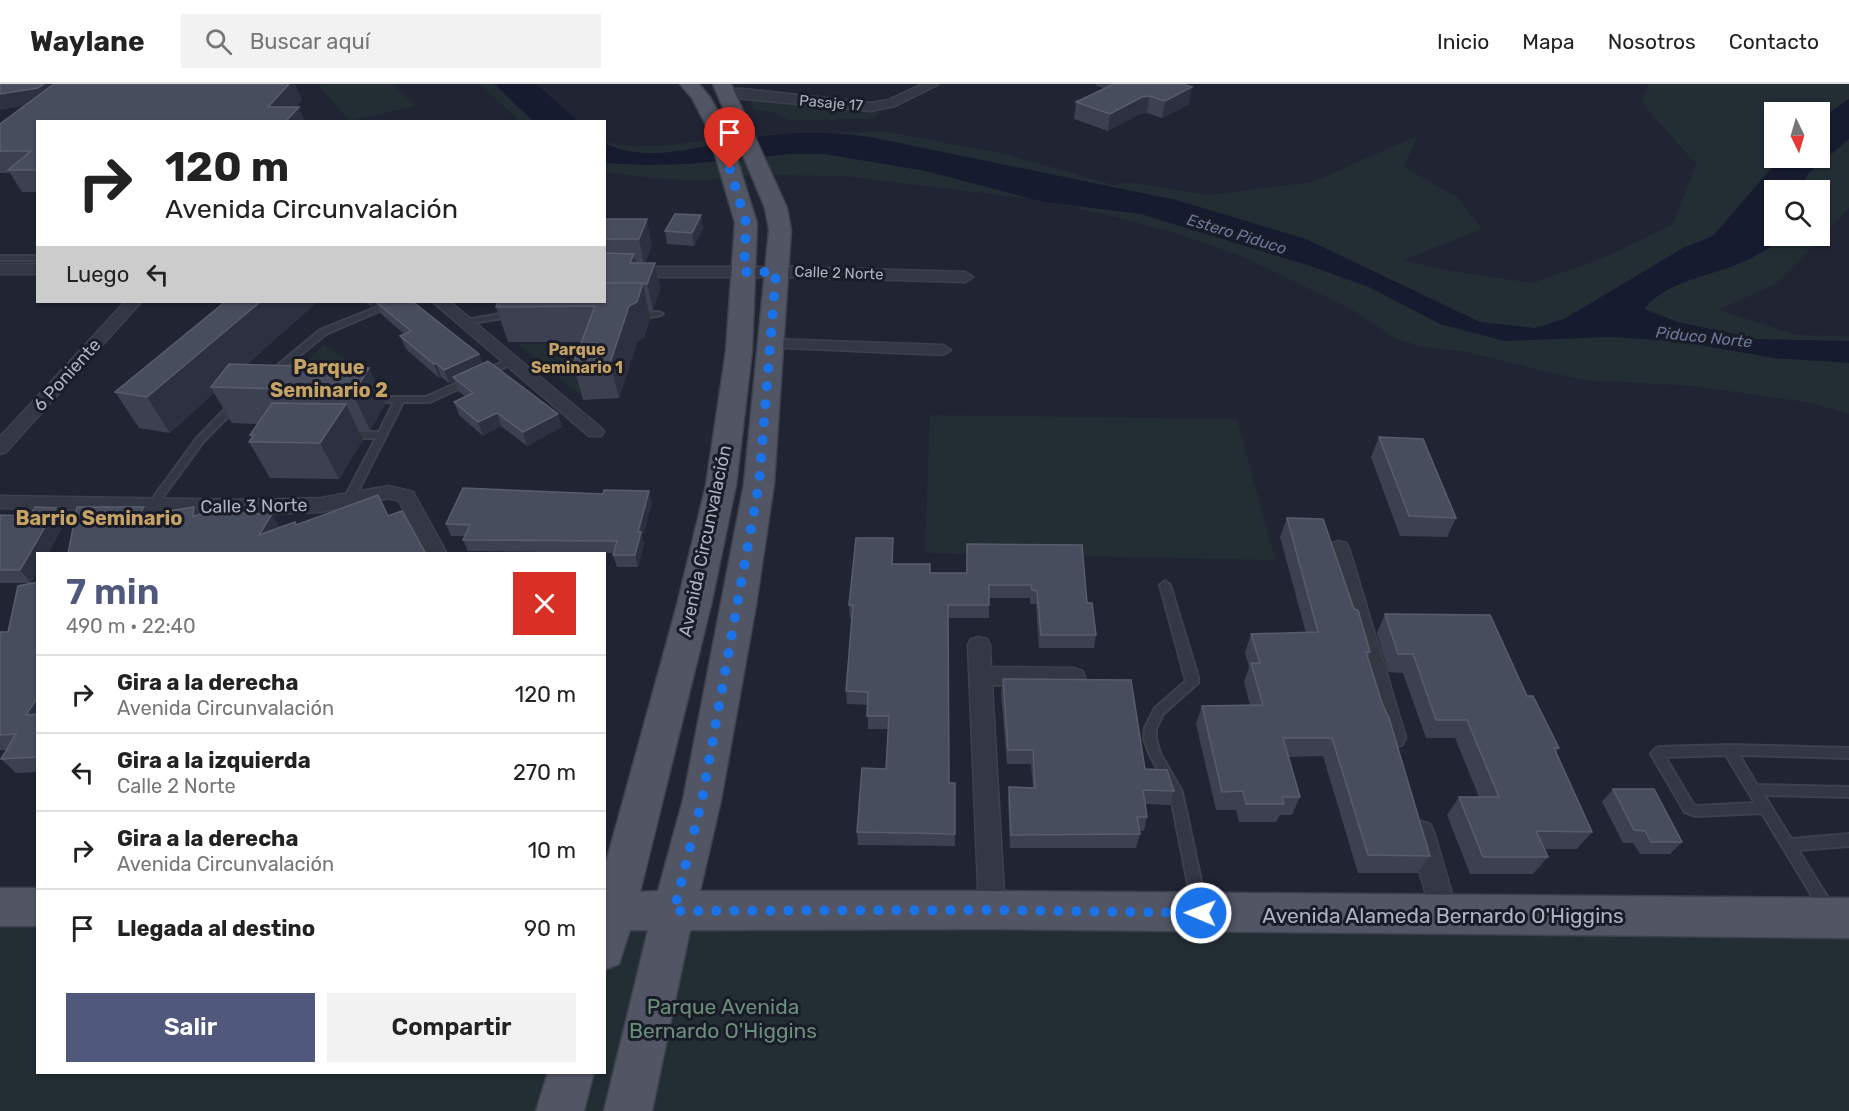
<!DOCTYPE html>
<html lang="es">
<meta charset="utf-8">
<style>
body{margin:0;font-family:Rubik,sans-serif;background:#f2f2f2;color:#222;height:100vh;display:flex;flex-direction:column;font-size:22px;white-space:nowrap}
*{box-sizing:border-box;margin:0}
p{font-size:20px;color:#767676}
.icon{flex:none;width:33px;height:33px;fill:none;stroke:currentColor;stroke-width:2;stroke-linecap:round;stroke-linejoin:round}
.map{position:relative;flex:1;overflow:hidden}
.details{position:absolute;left:36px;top:468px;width:570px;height:522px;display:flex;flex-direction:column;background:#fff;border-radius:0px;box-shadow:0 2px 4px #0004}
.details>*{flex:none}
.guide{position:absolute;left:36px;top:36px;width:570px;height:183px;border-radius:0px;box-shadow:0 2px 4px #0004;background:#fff;color:#222;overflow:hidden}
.needle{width:39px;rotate:175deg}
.buttons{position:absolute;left:1764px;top:18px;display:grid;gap:12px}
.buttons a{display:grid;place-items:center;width:66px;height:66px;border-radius:0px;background:#fff;box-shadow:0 2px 4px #0004;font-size:30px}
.pin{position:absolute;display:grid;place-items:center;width:51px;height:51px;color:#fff;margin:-62px -26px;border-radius:50% 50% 50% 0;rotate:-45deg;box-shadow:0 0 6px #0007}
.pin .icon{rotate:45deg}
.me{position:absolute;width:66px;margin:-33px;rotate:271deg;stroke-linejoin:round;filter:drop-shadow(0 0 4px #0008)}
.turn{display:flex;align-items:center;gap:21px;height:126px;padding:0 30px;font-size:27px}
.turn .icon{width:78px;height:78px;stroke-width:2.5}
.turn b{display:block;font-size:42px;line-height:51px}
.then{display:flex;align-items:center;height:57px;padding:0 30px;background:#0003;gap:12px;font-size:22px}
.round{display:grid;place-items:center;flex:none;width:63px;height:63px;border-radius:0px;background:#f2f2f2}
.overview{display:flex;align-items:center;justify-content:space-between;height:102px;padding:0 30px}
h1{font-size:36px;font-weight:600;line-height:45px;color:#50587c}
.button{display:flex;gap:12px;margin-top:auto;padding:12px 30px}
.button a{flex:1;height:69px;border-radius:0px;background:#50587c;color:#fff;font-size:24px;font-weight:600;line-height:69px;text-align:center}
.button a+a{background:#f2f2f2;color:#222}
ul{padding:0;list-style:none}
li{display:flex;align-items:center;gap:18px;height:78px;padding:0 30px;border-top:2px solid #e0e0e0}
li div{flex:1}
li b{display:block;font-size:22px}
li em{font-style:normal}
header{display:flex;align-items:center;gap:36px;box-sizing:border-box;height:84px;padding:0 30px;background:#fff;border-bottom:2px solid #e0e0e0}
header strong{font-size:28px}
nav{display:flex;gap:33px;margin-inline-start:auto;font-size:21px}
.search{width:420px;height:54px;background:#f2f2f2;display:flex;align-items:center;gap:15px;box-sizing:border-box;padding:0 21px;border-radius:0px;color:#767676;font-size:22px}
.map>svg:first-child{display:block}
.green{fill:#232e34;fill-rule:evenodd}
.water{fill:#161b2f}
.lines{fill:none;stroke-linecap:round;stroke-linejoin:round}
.lane-casing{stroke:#3d414d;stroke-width:4}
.street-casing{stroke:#3d414d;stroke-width:3}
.primary-casing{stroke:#3d414d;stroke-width:3}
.lane{fill:#343744;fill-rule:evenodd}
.street{fill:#343744;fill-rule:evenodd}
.primary{fill:#525664;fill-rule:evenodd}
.wall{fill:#3c4051}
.shaded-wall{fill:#2c3040}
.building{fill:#484d5d;stroke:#585c6d;stroke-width:1.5}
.route{stroke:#1a73e8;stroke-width:10;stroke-dasharray:0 18}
.labels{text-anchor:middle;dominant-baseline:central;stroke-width:6;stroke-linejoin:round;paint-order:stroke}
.far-street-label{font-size:15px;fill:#aeb1c1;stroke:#1a1d28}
.far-water-label{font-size:16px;font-style:italic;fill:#6a769c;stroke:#1a1d28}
.far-neighbourhood-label{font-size:16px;font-weight:bold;fill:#c6a264;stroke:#1a1d28}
.street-label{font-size:18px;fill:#aeb1c1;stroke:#1a1d28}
.neighbourhood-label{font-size:20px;font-weight:bold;fill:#c6a264;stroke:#1a1d28}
.near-street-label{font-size:21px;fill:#aeb1c1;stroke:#1a1d28}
.near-park-label{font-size:21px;fill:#698e79;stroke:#1a1d28}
</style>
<header>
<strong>Waylane</strong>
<div class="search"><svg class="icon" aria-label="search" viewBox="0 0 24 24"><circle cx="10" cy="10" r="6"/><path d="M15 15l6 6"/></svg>Buscar aquí</div>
<nav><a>Inicio</a><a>Mapa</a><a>Nosotros</a><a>Contacto</a></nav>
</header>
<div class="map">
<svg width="1849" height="1027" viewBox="0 0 1849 1027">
<rect width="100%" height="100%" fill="#212533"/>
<!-- green -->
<g class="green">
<polygon points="329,0 393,0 415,22 350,37 319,2"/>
<polygon points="480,0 532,0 568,37 520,37"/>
<path d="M1648,0H1849V124L1777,199L1718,226L1796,251L1849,252V330L1812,319L1694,302L1583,296L1466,268L1419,262L1395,254L1351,225L1246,174L1182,151L1116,133L1040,116L844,92L754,91L707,96L659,95L605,88V58L627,62H658L771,50L888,48L1005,70L1114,101L1127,98L1209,111L1312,98L1417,52L1404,83L1457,113L1482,145L1404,176L1438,185L1532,199L1598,176L1672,141L1696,80L1642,19ZM1774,28H1820V74H1774ZM1774,106H1820V152H1774Z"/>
<polygon points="749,15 880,28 875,35 788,36 773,28 754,26"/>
<polygon points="518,260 599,260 579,310"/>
<polygon points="324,261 382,300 284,300"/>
<polygon points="930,331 1237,335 1275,476 925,469"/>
<polygon points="0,839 37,839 38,988 604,988 605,841 1849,848 1849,1027 0,1027"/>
</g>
<!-- water -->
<g class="water">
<polygon points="494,0 536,0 578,37 533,37"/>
<path d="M1849,15V55L1809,89L1799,106H1774V152L1786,153C1773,161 1759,171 1745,177C1713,192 1667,196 1644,225L1678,238L1757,255L1849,257V279L1774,274L1677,257L1610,253L1504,257L1440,240L1369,203L1310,182L1141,130L1044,118L926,87L824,70H790L688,80L644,81L605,79L604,59C648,80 696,63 741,55C784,48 826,46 870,53L1176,116L1306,155L1480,238L1535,244L1564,235L1683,164L1713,152L1780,74H1820V35Z"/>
</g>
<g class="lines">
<!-- lane casing -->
<g class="lane-casing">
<g id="lane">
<path d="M1098,0C1105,0 1112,3 1119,3C1126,3 1133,0 1140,0L1120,7Z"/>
<rect x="0" y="172" width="38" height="4"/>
<polygon points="390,218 400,218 326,250 273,293 267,293 266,291 320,246"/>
<polygon points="512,228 516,230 515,232 466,240 462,238 466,236"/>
<path d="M633,228H659L663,230C656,234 639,234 632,230Z"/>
<polygon points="512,273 516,276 515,278 488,291 482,291 481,289"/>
<polygon points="468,294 471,295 471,299 430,318 403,318 354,415 349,418 346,417 344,415 376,354 349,354 344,351 349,348 379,348 394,318 371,318 368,317 368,313 426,313"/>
<polygon points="235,317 238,318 238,322 203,358 154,425 148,425 146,423 148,421 197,354 232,318"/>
<polygon points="1165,497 1170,501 1198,593 1198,599 1163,630 1156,644 1156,655 1160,669 1182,708 1206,820 1204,824 1199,826 1194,824 1192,820 1170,708 1150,671 1144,655 1145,644 1155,624 1186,597 1160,501"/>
<path d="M1729,661L1849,664V674L1739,671L1757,701L1849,703V713L1764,711L1791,755L1849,750V762L1798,766L1833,822L1835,826L1833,830L1828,832L1823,830L1762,729L1696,732L1685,728L1651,670L1655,665L1659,663ZM1726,671L1755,719L1697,722L1693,720L1665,673Z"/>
</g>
</g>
<!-- street casing -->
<g class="street-casing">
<g id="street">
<polygon points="923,0 939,0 895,22 871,27 725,13 719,9 725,5 743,5 871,19 888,16"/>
<rect x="0" y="180" width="38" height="10"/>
<polygon points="604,183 792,183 965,188 973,193 965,198 792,193 604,193"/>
<polygon points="125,218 141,218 6,368 0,370 0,353"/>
<polygon points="433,218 450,218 601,344 604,348 601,352 589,352"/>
<polygon points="771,255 943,261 951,266 943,271 765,263 763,260"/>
<polygon points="389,402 413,408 447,470 427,470 399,417 389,414 321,428 255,430 0,424 0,412 255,416 321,414"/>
<polygon points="1339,457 1346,459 1349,464 1406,654 1402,661 1394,664 1386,661 1382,654 1329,464 1332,459"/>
<polygon points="979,553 987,555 990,561 991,583 1074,584 1082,587 1085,593 1082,599 1074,602 992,601 1005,826 1001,835 992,838 983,835 979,826 968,561 971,555"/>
<polygon points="1421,737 1430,740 1434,748 1458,831 1454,840 1445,843 1436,840 1432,831 1408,748 1412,740"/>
</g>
</g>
<!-- primary casing -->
<g class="primary-casing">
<g id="primary">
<polygon points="680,0 699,0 709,12 727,43 757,139 752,267 736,401 711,521 640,808 658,807 683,716 744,400 769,146 765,124 713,0 731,0 787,124 791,146 774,400 756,521 721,716 700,807 992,807 1849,814 1849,854 992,845 690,846 652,1027 604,1027 648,846 630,846 619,880 604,886 604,786 677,521 706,401 726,267 735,139 707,43 692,14"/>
<rect x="0" y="804" width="38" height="38"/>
<polygon points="548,988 594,988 584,1027 536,1027"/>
</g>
</g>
<!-- lane -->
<use href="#lane" class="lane"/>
<!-- street -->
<use href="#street" class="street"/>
<!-- primary -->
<use href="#primary" class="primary"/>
</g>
<!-- wall -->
<g class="wall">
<polygon points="54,0 295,0 302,16 296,23 38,38 38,108 22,108 10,89 0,89 0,40"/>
<polygon points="1114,0 1189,20 1162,34 1147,29 1140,30 1108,47 1074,35 1076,18"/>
<polygon points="604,135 652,161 645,179 655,179 660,205 653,226 648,226 650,234 644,254 637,258 619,314 583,316 573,280 582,258 508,258 496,223 604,218"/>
<polygon points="703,144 694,162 667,160 665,147"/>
<polygon points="317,218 246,281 369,284 385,320 370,346 358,346 363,356 339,395 270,394 249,358 252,354 250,351 258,340 232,339 214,309 170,349 139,344 115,308"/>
<polygon points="365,218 413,218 479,270 482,279 562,343 527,362 501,342 483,352 459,331 454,318 465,312 458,307 455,297 449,299 441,293 439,294 406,265 400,252 404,250 380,229 377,221 372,223"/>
<polygon points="1379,353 1456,434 1447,453 1400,452 1371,373"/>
<polygon points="652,419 642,453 644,460 638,483 617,483 613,471 614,469 468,467 463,456 465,452 451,452 446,440"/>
<polygon points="56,424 66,437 31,499 0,499 0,431 30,432"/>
<polygon points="1287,434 1354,525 1370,568 1368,573 1430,772 1418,789 1358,789 1323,672 1288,673 1300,713 1292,731 1280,731 1276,738 1239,738 1236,726 1216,726 1196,640 1202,622 1250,621 1244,598 1249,583 1245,569 1251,550 1306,549 1280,453"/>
<polygon points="967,460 1087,519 1096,551 1094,564 1039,564 1036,520 1030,520 1030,514 989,514 989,534 948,534 949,699 955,750 955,762 858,761 857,748 886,685 888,645 868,645 868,621 847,620 846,607 852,534 850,534 849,521 893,468 893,480 930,489 966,489"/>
<polygon points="38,498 38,688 16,689 1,675 6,666 0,666 0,548 8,548"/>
<polygon points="1385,530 1527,612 1559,664 1556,668 1592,748 1577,765 1544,765 1548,773 1533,790 1470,790 1447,731 1459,713 1479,713 1455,654 1426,654 1403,589 1388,588 1377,549"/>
<polygon points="1003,595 1145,685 1174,707 1170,721 1145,720 1147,733 1144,747 1139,747 1140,750 1136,764 1010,764 1008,717 1009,703 1033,704 1031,680 1007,680 1001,609"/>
<polygon points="1613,705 1682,758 1670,770 1640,770 1633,759 1623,759 1602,718"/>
</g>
<!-- shaded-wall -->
<g class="shaded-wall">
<polygon points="44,0 53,0 57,7 46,18 0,26 0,10"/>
<polygon points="289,0 295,0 302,16 283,38 268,23"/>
<polygon points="1192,3 1189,20 1162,34 1165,17"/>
<polygon points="1149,12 1147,29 1140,30 1108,47 1110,30 1142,13"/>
<polygon points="299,23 305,38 285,38"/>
<polygon points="701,131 703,144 694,162 692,149"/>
<polygon points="647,135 652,161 644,181 639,155"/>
<polygon points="634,170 639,195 630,179"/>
<polygon points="655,179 660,205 653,226 647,200"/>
<polygon points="643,199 650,234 644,254 637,258 619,314 610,279 629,222"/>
<polygon points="260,218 317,218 221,303 211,303 214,309 170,349 147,313"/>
<polygon points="370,218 375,218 377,221 372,223"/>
<polygon points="479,270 484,283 453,293 455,297 449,299 444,286"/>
<polygon points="436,279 441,293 439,294 434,280"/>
<polygon points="369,284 385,320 370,346 353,310"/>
<polygon points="346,320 363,356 339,395 320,359"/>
<polygon points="497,329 501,342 483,352 478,338"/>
<polygon points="558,330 562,343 527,362 523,348"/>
<polygon points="649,407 652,419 642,453 644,460 638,483 635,471 638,448"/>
<polygon points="144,423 155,438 138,432"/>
<polygon points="194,423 204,439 193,432"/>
<polygon points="56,424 66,437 47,470 38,470 38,487 31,499 20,486"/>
<polygon points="272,430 281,445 259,451"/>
<polygon points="38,613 38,642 26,631"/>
</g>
<!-- building -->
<g class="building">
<polygon points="0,0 44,0 38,4 0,10"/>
<polygon points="54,0 289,0 268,23 299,23 285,38 38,38 38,86 8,86 31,67 0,67 0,40"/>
<polygon points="1114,0 1183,0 1192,3 1165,17 1149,12 1142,13 1110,30 1076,18"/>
<polygon points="675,130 701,131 692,149 665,147"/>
<polygon points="604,135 647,135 639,155 604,155"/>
<polygon points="604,169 634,170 630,179 655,179 647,200 604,199"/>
<polygon points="604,199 643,199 637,218 629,222 610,279 573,280 595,222 496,223 498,218 604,218"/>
<polygon points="225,218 260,218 147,313 115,308"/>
<polygon points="376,218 413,218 479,270 444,286 436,279 434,280 400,252 411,247"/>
<polygon points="488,277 558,330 523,348 497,329 478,338 454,318 473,309 453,293"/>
<polygon points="229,280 369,284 353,310 279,310 282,305 211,303"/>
<polygon points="272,319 346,320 320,359 249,358 254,351 250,351"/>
<polygon points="1379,353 1423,355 1456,434 1409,432"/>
<polygon points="463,404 603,410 604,406 649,407 638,448 641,448 635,471 613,471 617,457 463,456 470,441 446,440"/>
<polygon points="378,411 388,432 402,427 426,470 68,470 77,423 144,423 138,432 194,423 193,432 214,428 272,430 259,451 295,438 296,441"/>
<polygon points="35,423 56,424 20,486 0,486 0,431 30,432"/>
<polygon points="1287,434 1323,435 1354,525 1358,526 1370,568 1366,568 1382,619 1389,634 1430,772 1368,771 1332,654 1283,654 1300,713 1282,713 1284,720 1246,720 1243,707 1222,708 1202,622 1263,621 1251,579 1260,579 1251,550 1318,548"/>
<polygon points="856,454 893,454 892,480 930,480 930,489 967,489 967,460 1082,461 1087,519 1092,519 1096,551 1041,551 1037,507 1032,506 1031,501 989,501 989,521 948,521 949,699 955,699 955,750 857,748 862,684 886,685 889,632 867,632 868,608 846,607 853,521 849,521"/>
<polygon points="38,498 38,613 26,631 38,630 38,673 1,675 16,650 0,651 0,548 8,548 18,502"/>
<polygon points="1385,530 1490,531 1527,612 1533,612 1559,664 1554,664 1592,748 1536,747 1548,773 1483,773 1459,713 1499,713 1467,636 1436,636 1413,570 1398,570"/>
<polygon points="1003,595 1131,596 1145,685 1167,686 1174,707 1143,706 1147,733 1137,733 1140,750 1011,751 1009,703 1035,704 1033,666 1008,666"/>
<polygon points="1613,705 1654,705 1682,758 1651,758 1645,747 1634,746"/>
</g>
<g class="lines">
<!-- route -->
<polyline class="route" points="730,85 746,139 744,188 776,188 759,400 702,716 674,827 992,826 1201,829"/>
</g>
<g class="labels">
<!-- far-street labels -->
<g class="far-street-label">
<text transform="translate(831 19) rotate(5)">Pasaje 17</text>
<text transform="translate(839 189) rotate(2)">Calle 2 Norte</text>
</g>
<!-- far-water labels -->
<g class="far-water-label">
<text transform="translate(1237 150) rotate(17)">Estero Piduco</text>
<text transform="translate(1704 253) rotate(6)">Piduco Norte</text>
</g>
<!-- far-neighbourhood labels -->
<g class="far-neighbourhood-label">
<text x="577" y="265">Parque<tspan x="577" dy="18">Seminario 1</tspan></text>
</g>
<!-- street labels -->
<g class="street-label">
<text transform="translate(67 291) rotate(-48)">6 Poniente</text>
<text transform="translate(254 422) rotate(-1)">Calle 3 Norte</text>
<text transform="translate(705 457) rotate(-78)">Avenida Circunvalación</text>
</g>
<!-- neighbourhood labels -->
<g class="neighbourhood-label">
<text x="329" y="283">Parque<tspan x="329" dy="23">Seminario 2</tspan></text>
<text x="99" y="434">Barrio Seminario</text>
</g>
<!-- near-street labels -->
<g class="near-street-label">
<text x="1443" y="831">Avenida Alameda Bernardo O'Higgins</text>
</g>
<!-- near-park labels -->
<g class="near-park-label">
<text x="723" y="922">Parque Avenida<tspan x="723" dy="24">Bernardo O'Higgins</tspan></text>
</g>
</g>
</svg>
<div class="buttons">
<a><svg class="needle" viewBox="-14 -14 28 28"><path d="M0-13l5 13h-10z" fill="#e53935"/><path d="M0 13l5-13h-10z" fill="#767676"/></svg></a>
<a><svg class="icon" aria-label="search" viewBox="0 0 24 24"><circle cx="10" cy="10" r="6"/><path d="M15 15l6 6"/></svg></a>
</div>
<div class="pin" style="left:730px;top:85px;background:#d93025"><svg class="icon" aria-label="arrive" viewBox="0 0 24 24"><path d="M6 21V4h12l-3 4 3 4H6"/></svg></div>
<svg class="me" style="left:1201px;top:829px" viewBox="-20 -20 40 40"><circle r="17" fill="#1a73e8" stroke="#fff" stroke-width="3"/><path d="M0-11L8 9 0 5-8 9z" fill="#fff"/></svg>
<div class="guide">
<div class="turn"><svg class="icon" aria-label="right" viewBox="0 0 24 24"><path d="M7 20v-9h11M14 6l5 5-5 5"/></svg><div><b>120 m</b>Avenida Circunvalación</div></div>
<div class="then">Luego<svg class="icon" aria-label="left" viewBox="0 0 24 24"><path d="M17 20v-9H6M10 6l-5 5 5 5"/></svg></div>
</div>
<section class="details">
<div class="overview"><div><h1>7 min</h1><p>490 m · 22:40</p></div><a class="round" style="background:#d93025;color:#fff"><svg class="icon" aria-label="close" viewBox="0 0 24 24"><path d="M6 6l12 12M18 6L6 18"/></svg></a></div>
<ul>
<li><svg class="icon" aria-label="right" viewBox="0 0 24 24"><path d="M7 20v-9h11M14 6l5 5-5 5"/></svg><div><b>Gira a la derecha</b><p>Avenida Circunvalación</p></div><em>120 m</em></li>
<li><svg class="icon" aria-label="left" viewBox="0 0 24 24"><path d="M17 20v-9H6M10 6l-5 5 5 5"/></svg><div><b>Gira a la izquierda</b><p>Calle 2 Norte</p></div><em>270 m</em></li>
<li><svg class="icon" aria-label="right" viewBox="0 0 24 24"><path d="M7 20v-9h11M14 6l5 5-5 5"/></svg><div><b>Gira a la derecha</b><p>Avenida Circunvalación</p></div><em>10 m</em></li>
<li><svg class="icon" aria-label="arrive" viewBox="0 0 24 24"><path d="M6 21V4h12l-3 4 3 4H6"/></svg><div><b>Llegada al destino</b></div><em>90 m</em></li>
</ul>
<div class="button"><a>Salir</a><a>Compartir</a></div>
</section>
</div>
